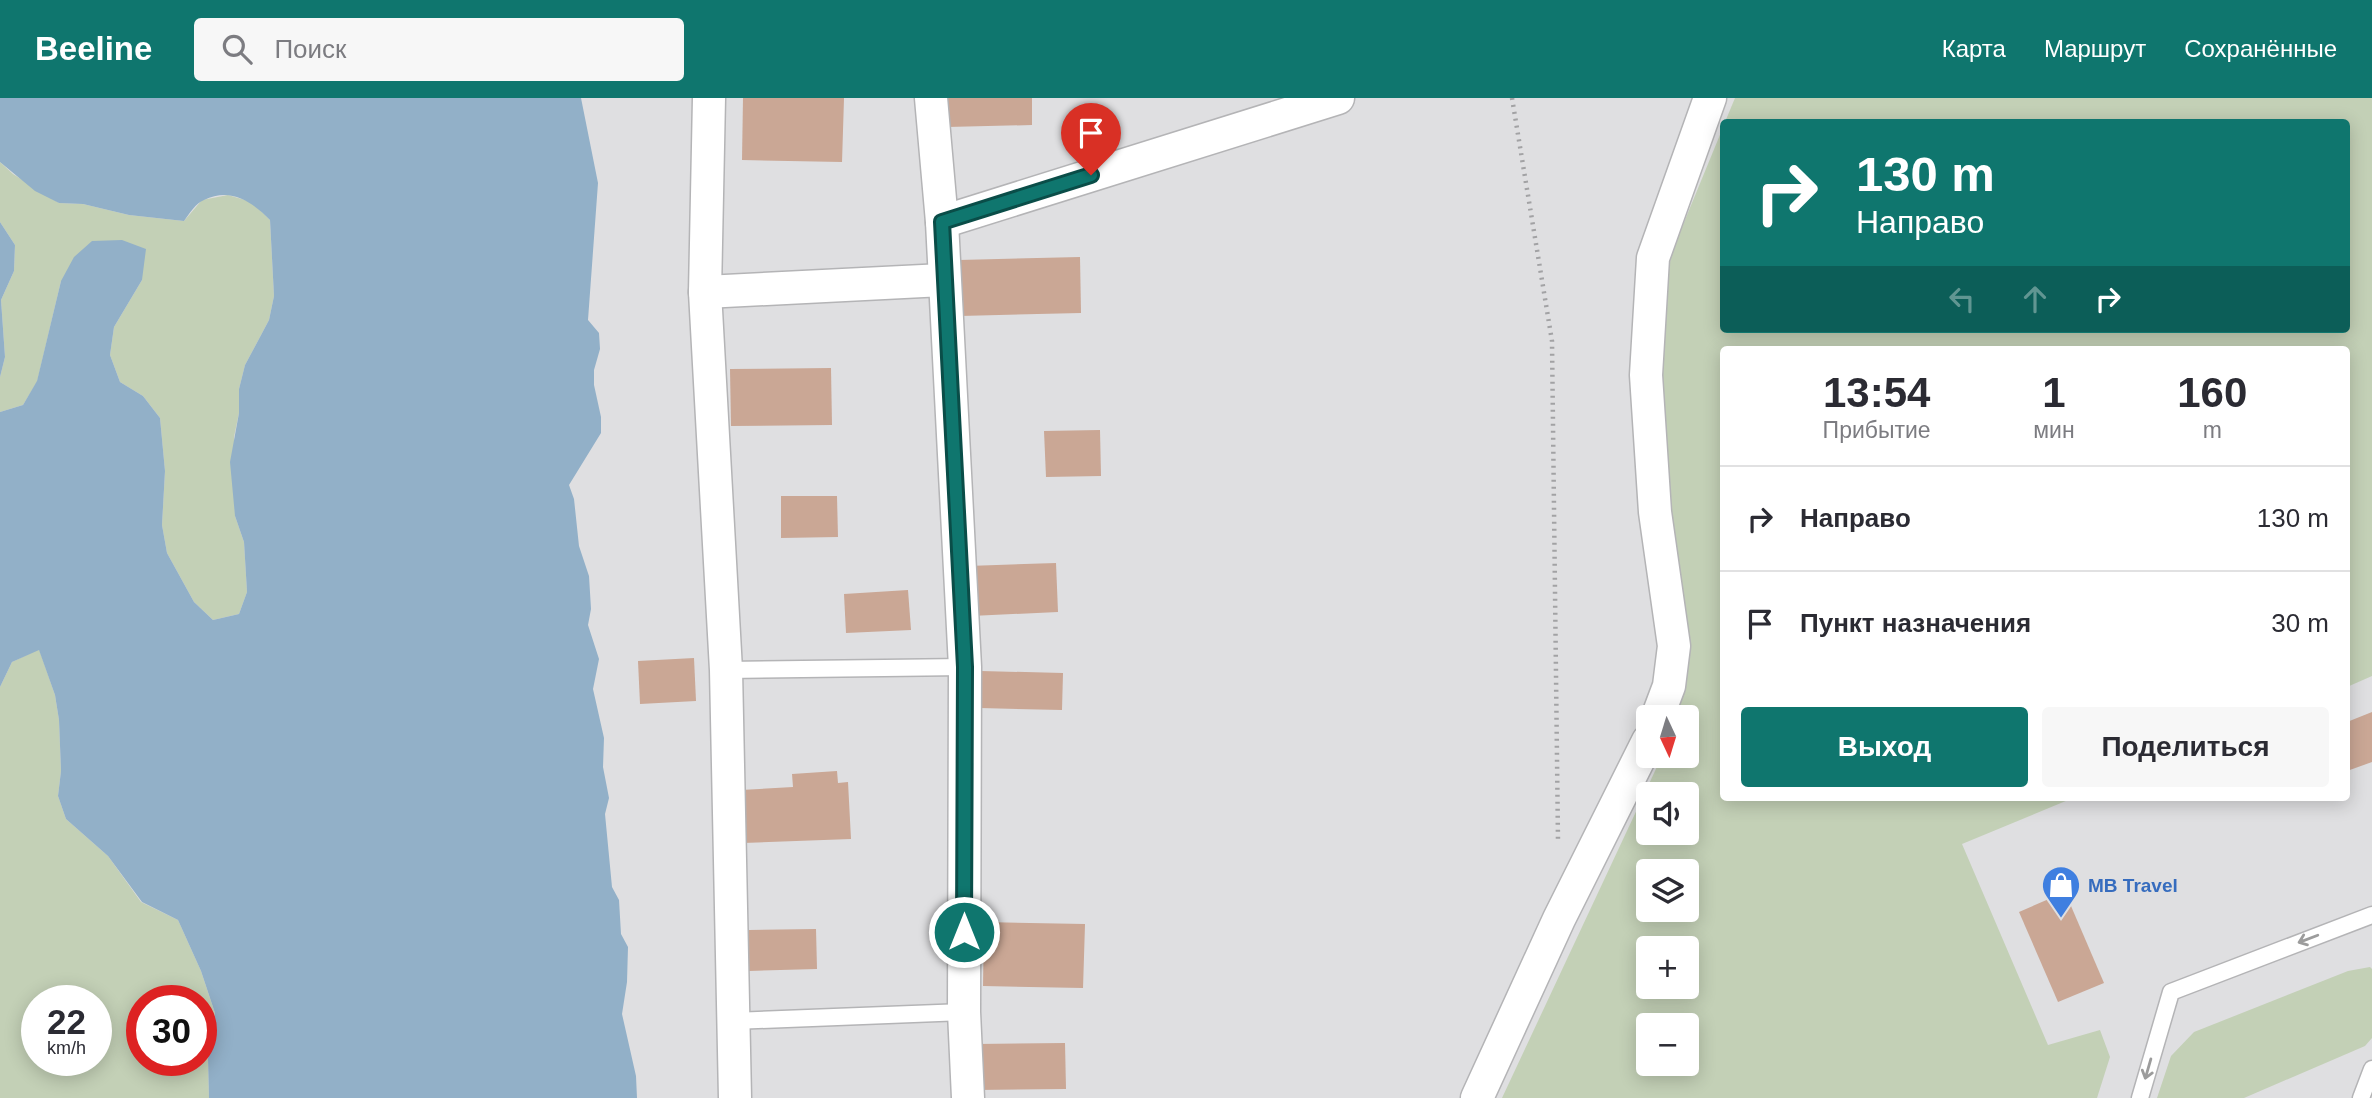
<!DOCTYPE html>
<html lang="ru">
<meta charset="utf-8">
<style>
body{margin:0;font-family:Arial,sans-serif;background:#f7f7f7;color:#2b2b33;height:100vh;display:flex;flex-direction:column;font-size:26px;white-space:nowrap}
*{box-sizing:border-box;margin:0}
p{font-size:23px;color:#7c7c81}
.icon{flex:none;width:38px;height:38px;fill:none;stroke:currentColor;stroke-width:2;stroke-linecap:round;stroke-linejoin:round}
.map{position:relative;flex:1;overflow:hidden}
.side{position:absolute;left:1720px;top:248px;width:630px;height:455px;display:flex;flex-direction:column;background:#fff;border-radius:7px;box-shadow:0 4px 18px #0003}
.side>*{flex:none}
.hud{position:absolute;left:1720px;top:21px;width:630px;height:214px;border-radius:7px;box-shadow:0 4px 18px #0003;background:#0f766e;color:#fff;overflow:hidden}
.needle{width:46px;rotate:176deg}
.fabs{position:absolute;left:1636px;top:607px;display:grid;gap:14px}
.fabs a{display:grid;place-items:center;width:63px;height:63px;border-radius:7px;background:#fff;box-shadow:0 4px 18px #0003;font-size:35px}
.speed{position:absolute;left:21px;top:887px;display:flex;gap:14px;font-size:35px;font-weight:700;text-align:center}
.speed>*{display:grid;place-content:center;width:91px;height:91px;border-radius:50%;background:#fff;box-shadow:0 4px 18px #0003;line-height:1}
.speed small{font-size:18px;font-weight:400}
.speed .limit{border:10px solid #d22;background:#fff;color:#111}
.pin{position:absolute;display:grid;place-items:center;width:60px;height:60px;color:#fff;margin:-72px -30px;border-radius:50% 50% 50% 0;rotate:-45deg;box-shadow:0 0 7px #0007}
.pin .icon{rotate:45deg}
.me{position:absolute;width:77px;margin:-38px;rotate:0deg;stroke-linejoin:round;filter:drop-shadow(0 0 5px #0008)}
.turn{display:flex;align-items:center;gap:24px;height:147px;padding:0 21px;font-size:32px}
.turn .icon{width:91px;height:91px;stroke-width:2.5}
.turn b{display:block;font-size:49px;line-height:60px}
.lanes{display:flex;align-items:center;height:66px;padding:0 21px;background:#0003;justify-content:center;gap:35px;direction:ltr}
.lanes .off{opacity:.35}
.eta{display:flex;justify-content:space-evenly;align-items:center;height:119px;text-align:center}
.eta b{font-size:42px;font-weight:800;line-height:49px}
.action{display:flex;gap:14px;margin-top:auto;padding:14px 21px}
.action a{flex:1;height:80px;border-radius:7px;background:#0f766e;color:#fff;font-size:28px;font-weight:800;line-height:80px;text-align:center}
.action a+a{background:#f7f7f7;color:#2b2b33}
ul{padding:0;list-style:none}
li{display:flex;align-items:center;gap:21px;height:105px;padding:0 21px;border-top:2px solid #e1e1e2}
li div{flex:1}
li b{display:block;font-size:26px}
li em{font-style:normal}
header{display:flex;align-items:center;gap:42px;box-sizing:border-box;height:98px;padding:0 35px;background:#0f766e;color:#fff}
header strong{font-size:33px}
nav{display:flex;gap:38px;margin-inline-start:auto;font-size:24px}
.search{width:490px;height:63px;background:#f7f7f7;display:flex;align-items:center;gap:18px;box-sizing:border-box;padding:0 24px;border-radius:7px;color:#7c7c81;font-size:26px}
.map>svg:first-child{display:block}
.green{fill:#c3d0b6;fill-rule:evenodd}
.water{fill:#92b0c8}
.building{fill:#caa795}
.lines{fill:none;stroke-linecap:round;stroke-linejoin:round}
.service-casing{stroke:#b4b4b6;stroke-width:19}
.minor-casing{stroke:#b4b4b6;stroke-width:35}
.path{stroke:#a2a2a4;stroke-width:4.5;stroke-dasharray:2 5;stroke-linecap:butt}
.service{stroke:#fff;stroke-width:16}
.minor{stroke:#fff;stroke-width:32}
.oneway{stroke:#9c9c9c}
.route-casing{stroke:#0a4d48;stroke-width:18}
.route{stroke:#0f766e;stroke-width:12}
.labels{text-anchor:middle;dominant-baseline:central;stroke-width:5;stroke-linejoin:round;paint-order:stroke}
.shop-label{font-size:19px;font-weight:bold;fill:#366cbe;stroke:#dfdfe1;text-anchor:start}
</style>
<header>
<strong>Beeline</strong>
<div class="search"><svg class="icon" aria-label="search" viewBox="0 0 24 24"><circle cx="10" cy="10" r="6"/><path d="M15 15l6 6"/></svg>Поиск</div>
<nav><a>Карта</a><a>Маршрут</a><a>Сохранённые</a></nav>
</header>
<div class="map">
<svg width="2372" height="1000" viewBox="0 0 2372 1000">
<rect width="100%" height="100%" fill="#dfdfe1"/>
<!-- green -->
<g class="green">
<path d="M1735,0H2372V578L2347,589V252H1724V700H2073L1962,746L2048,947L2100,932L2110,959L2097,1000H1502L1662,658H1687V620L1676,619L1683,597L1687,546L1669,415L1657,270L1671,156L1724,27V231H2347V24H1725ZM1648,696H1687V735H1648ZM1648,774H1687V812H1648ZM1648,850H1687V889H1648ZM1648,928H1687V966H1648Z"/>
<polygon points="0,64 13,76 59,105 83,106 129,117 184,123 202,102 228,97 252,104 270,122 274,198 269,222 245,267 239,291 239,315 234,339 235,418 244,444 247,494 239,516 213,522 194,504 167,455 162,427 165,373 160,320 143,298 120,284 110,257 114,229 142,182 61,183 37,284 23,307 0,314 0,279 5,259 1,202 14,173 15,147 0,124"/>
<path d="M39,551L55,597L59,622L61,673L58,698L66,721L108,758L141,804L178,822L201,873L215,915L208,961L209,1000H0V589L12,564ZM37,903H96V962H37ZM142,903H201V962H142Z"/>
<polygon points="2370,869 2372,871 2372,940 2365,948 2244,1000 2157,1000 2171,958 2194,934 2348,873"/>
</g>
<!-- water -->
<g class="water">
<path d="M0,0H581L598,85L588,222L599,235L600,251L594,272V287L601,319V335L569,387L574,401L579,448L589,478L591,511L588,527L599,561L593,591L604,640L603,669L609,700L605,716L612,789L619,802L621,836L628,849L627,884L622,916L636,978L637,1000H209L208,961L215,915L201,873L178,822L142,804L108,758L66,721L58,698L61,673L59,622L55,597L39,552L12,564L0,589V314L23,307L37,283L61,183L74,159L92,143L122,142L146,151L142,182L114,229L110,257L120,284L143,298L160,320L165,373L162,427L167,455L194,504L213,522L239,516L247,494L244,444L235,418L230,364L239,315V291L245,267L269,222L274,198L270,122C252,104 231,89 204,102C196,105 189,116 184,123L129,117L83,106L59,105L35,93L0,64Z"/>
<polygon points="0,124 15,147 14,173 1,202 5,259 0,279"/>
</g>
<!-- building -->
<g class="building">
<polygon points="743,0 844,0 842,64 742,62"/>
<polygon points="947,0 1032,0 1032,27 947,29"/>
<polygon points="1080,159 1081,215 960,218 959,162"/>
<polygon points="831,270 832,327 731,328 730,271"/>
<polygon points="1100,332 1101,378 1046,379 1044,333"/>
<polygon points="781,398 837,398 838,439 781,440"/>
<polygon points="1056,465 1058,514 971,518 968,468"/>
<polygon points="908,492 911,532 846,535 844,496"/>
<polygon points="694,560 696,603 640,606 638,563"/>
<polygon points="981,573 1063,575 1062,612 980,610"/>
<polygon points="2372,614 2372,664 2347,673 2347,624"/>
<polygon points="837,673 838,685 848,684 851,741 743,745 741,692 793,689 792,676"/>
<polygon points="2065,794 2104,885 2058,904 2019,814"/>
<polygon points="984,824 1085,826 1083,890 983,888"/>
<polygon points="816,831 817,871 749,873 749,832"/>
<polygon points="1065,945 1066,991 977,992 976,946"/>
</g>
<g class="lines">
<!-- service casing -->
<g class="service-casing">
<g id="service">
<polyline points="726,572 965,569"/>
<polyline points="733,923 964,914"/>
<polyline points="2140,1000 2171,894 2372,817"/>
<polyline points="2361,1000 2372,971"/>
</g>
</g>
<!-- minor casing -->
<g class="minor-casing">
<g id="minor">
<polyline points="709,0 705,194 726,572 735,1000"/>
<polyline points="931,0 942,124 965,569 964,914 968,1000"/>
<polyline points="942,124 1338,0"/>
<polyline points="705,194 943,182"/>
<polyline points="1657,620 1669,588 1674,548 1655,414 1646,277 1653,160 1710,0"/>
<polyline points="1477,1000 1559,821 1648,643"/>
</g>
</g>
<!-- path -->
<polyline class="path" points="1512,0 1552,243 1558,743"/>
<!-- service -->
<use href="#service" class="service"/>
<!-- minor -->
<use href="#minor" class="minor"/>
</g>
<!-- one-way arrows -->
<defs><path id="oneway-shaft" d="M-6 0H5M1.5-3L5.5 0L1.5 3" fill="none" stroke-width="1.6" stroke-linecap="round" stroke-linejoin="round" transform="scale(1.75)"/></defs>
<g class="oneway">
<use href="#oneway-shaft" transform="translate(2308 841) rotate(159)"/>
<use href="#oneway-shaft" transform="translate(2148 971) rotate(106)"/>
</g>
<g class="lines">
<!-- route casing -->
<g class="route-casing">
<polyline id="route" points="964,834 965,569 942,124 1091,77"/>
</g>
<!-- route -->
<use href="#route" class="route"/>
</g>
<!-- icons -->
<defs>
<g id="shop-pin" transform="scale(2.0125)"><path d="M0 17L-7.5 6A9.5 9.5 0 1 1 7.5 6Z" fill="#3f7fe0" stroke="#dfdfe1"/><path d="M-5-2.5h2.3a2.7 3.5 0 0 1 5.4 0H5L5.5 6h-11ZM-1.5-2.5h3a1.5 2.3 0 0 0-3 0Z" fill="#fff"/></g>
</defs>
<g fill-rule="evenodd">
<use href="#shop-pin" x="2061" y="787"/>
</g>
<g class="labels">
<!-- shop labels -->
<g class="shop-label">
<text x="2088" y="787">MB Travel</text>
</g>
</g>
</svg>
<div class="fabs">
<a><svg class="needle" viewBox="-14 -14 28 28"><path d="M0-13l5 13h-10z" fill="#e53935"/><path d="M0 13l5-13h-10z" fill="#7c7c81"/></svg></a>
<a><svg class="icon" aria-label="sound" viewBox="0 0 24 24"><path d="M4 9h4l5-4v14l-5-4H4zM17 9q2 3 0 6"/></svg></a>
<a><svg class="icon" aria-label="layers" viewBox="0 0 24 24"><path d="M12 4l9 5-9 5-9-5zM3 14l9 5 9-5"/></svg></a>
<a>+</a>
<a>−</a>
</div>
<div class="speed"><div>22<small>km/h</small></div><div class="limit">30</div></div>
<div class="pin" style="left:1091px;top:77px;background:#d93025"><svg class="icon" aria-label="arrive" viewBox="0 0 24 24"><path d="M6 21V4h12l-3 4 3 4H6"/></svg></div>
<svg class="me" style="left:964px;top:834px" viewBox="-20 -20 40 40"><circle r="17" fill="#0f766e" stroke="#fff" stroke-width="3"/><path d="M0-11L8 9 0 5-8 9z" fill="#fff"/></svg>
<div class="hud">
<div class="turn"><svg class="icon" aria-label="right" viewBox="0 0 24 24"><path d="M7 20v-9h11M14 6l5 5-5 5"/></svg><div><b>130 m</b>Направо</div></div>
<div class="lanes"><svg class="icon off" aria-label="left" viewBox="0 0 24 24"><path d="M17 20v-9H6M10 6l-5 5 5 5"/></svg><svg class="icon off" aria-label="ahead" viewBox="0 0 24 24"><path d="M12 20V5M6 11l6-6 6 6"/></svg><svg class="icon" aria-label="right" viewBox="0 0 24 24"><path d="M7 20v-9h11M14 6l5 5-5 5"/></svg></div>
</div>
<section class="side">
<div class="eta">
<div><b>13:54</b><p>Прибытие</p></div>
<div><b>1</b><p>мин</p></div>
<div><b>160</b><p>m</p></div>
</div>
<ul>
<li><svg class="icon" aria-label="right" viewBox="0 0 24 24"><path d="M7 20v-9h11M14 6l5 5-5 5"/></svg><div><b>Направо</b></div><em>130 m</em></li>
<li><svg class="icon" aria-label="arrive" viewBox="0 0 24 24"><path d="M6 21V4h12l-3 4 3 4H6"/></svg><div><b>Пункт назначения</b></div><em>30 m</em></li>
</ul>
<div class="action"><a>Выход</a><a>Поделиться</a></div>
</section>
</div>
